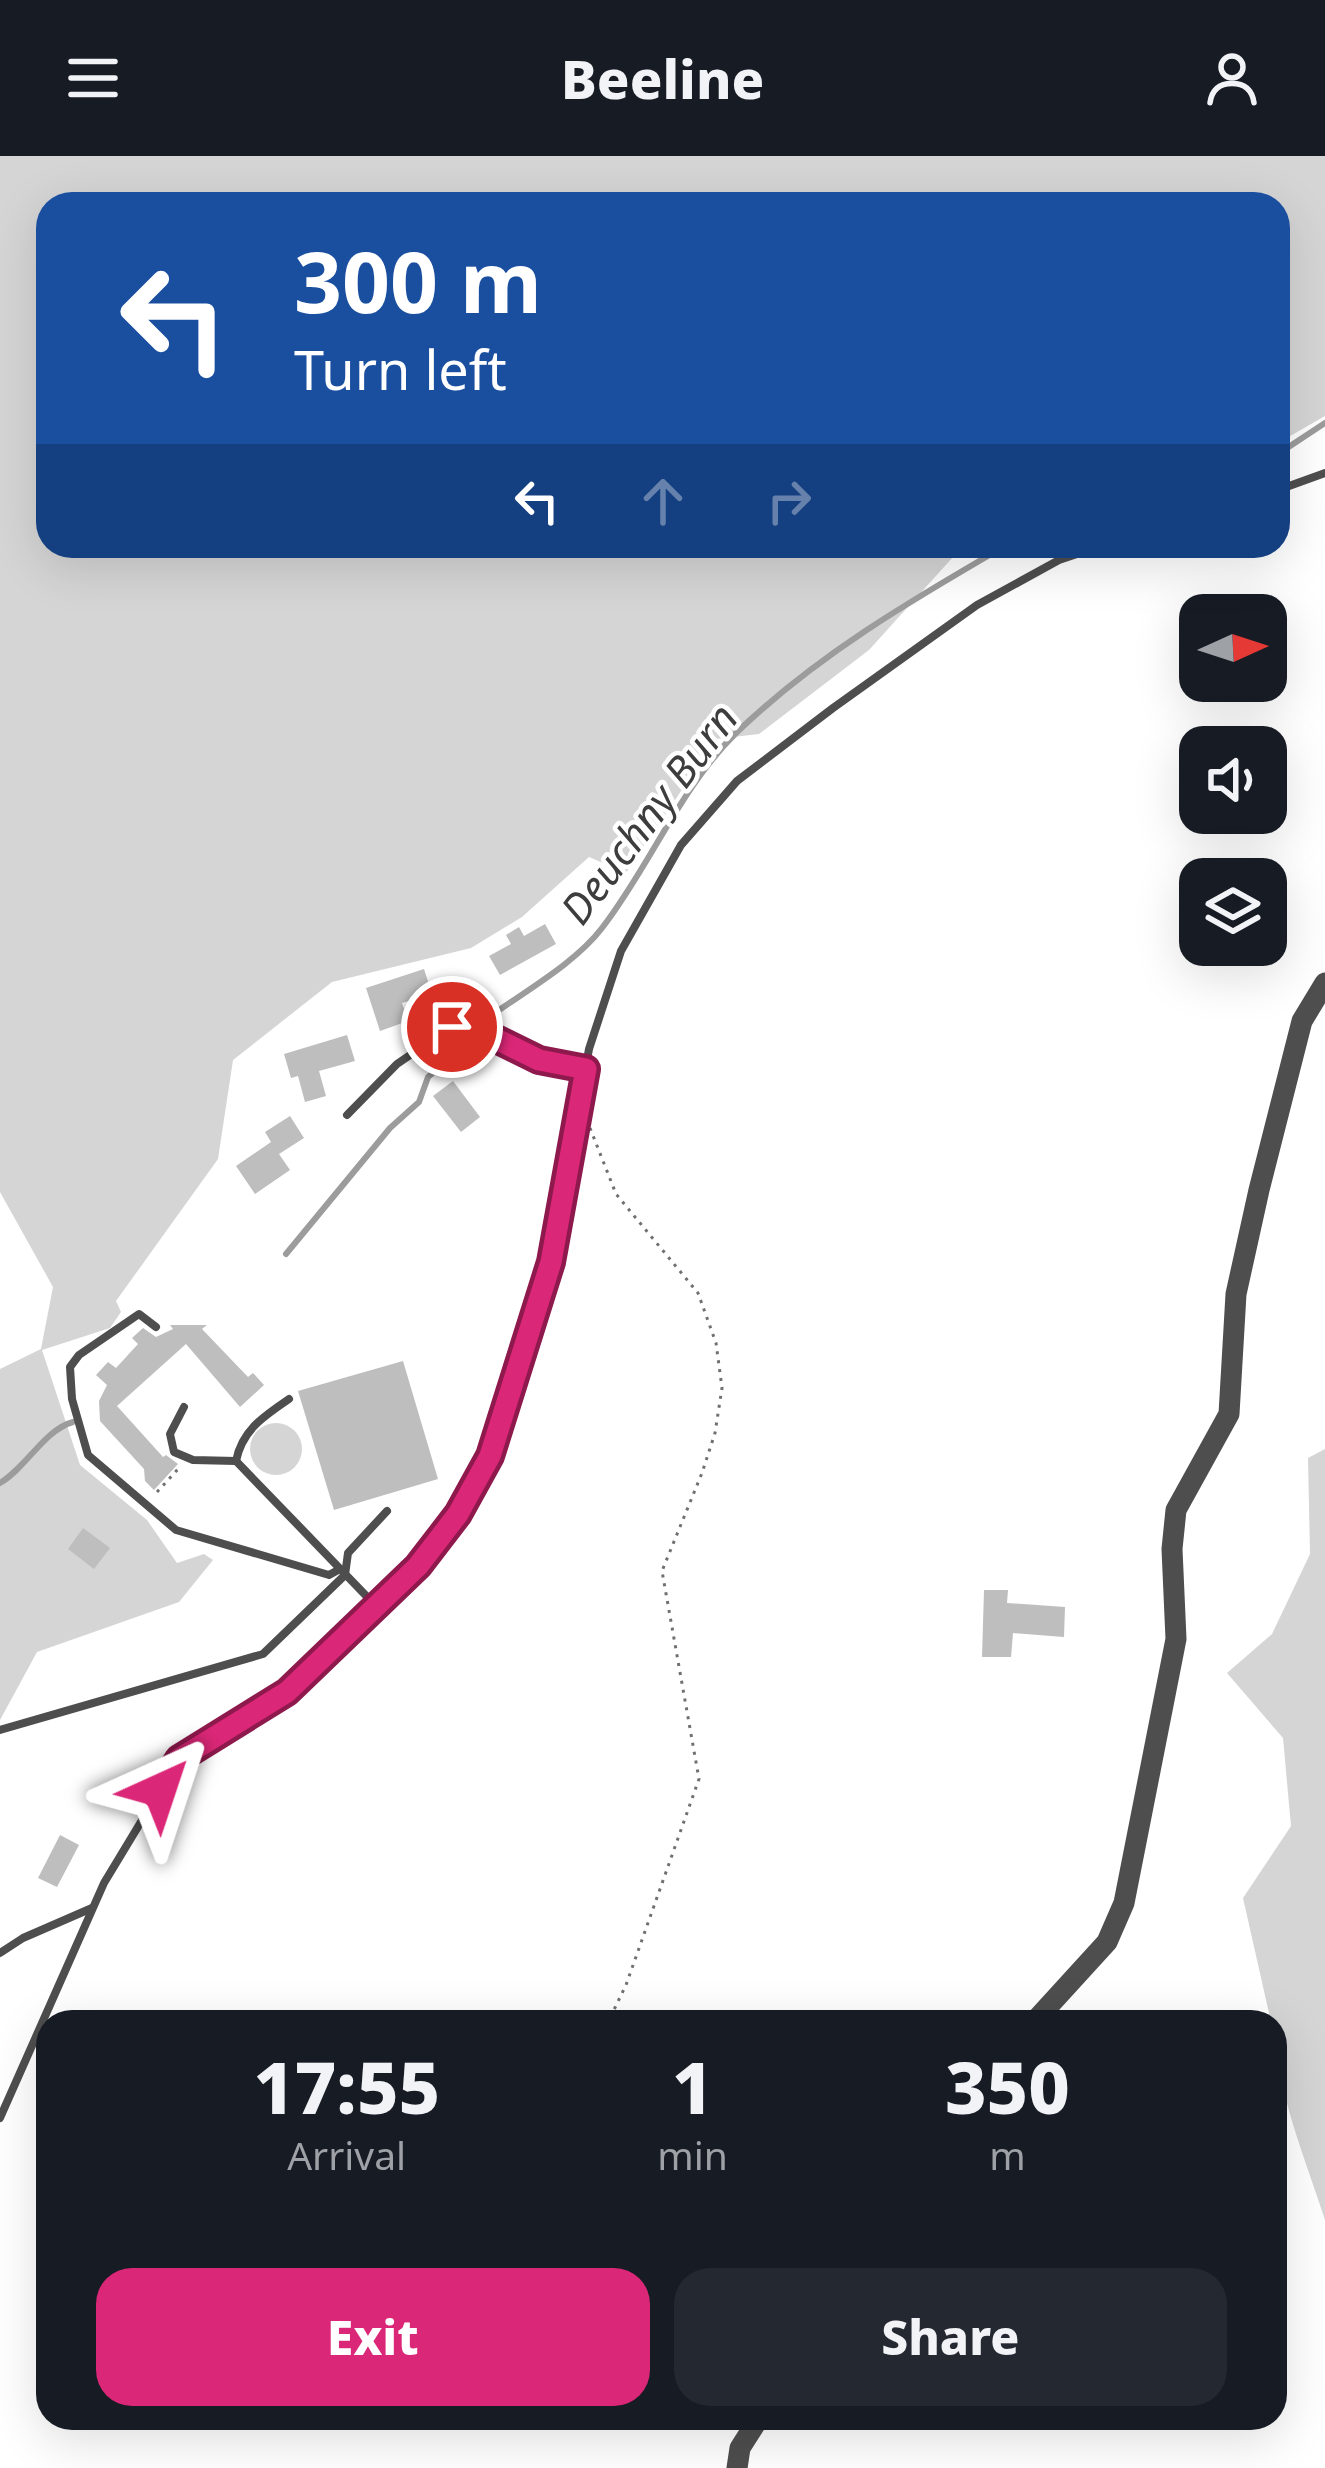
<!DOCTYPE html>
<style>
body{margin:0;font-family:"Noto Sans",sans-serif;background:#242831;color:#f1f3f6;height:100vh;display:flex;flex-direction:column;font-size:45px;white-space:nowrap}
*{box-sizing:border-box;margin:0}
p{font-size:39px;color:#9ea1a6}
.icon{flex:none;width:66px;height:66px;fill:none;stroke:currentColor;stroke-width:2;stroke-linecap:round;stroke-linejoin:round}
.map{position:relative;flex:1;overflow:hidden}
.drawer{position:absolute;left:36px;top:1854px;width:1251px;height:420px;display:flex;flex-direction:column;background:#171b24;border-radius:36px;box-shadow:0 12px 48px #0002}
.drawer>*{flex:none}
.hud{position:absolute;left:36px;top:36px;width:1254px;height:366px;border-radius:36px;box-shadow:0 12px 48px #0002;background:#1a4fa0;color:#fff;overflow:hidden}
.needle{width:78px;rotate:87deg}
.buttons{position:absolute;left:1179px;top:438px;display:grid;gap:24px}
.buttons a{display:grid;place-items:center;width:108px;height:108px;border-radius:24px;background:#171b24;box-shadow:0 12px 48px #0002;font-size:60px}
.pin{position:absolute;display:grid;place-items:center;width:102px;height:102px;color:#fff;margin:-51px;border:6px solid #fff;border-radius:50%;box-shadow:0 3px 12px #0007}
.me{position:absolute;width:132px;margin:-66px;rotate:42deg;stroke-linejoin:round;filter:drop-shadow(0 0 9px #0008)}
.turn{display:flex;align-items:center;gap:42px;height:252px;padding:0 60px;font-size:54px}
.turn .icon{width:156px;height:156px;stroke-width:2.5}
.turn b{display:block;font-size:84px;line-height:102px}
.lanes{display:flex;align-items:center;height:114px;padding:0 60px;background:#0003;justify-content:center;gap:60px;direction:ltr}
.lanes .off{opacity:.35}
.eta{display:flex;justify-content:space-evenly;align-items:center;height:204px;text-align:center}
.eta b{font-size:72px;font-weight:800;line-height:84px}
.primary-button{display:flex;gap:24px;margin-top:auto;padding:24px 60px}
.primary-button a{flex:1;height:138px;border-radius:36px;background:#db2777;color:#fff;font-size:48px;font-weight:800;line-height:138px;text-align:center}
.primary-button a+a{background:#242831;color:#f1f3f6}
header{display:flex;justify-content:space-between;align-items:center;height:156px;padding:0 60px;background:#171b24;font-size:54px;font-weight:800}
.map>svg:first-child{display:block}
.green{fill:#d5d5d5}
.lines{fill:none;stroke-linecap:round;stroke-linejoin:round}
.stream{stroke:#9c9c9c;stroke-width:6}
.building{fill:#bebebe}
.path{stroke:#707070;stroke-width:3;stroke-dasharray:3 6;stroke-linecap:butt}
.service{stroke:#4e4e4e;stroke-width:8}
.tertiary{stroke:#4e4e4e;stroke-width:21}
.route-casing{stroke:#8e194d;stroke-width:30}
.route{stroke:#db2777;stroke-width:21}
.labels{text-anchor:middle;dominant-baseline:central;stroke-width:9;stroke-linejoin:round;paint-order:stroke}
.water-label{font-size:42px;font-style:italic;fill:#3d3d3d;stroke:#fff}
</style>
<header><svg class="icon" aria-label="menu" viewBox="0 0 24 24"><path d="M4 6h16M4 12h16M4 18h16"/></svg>Beeline<svg class="icon" aria-label="person" viewBox="0 0 24 24"><circle cx="12" cy="8" r="4"/><path d="M4 21q1-7 8-7t8 7"/></svg></header>
<div class="map">
<svg width="1325" height="2312" viewBox="0 0 1325 2312">
<rect width="100%" height="100%" fill="#fff"/>
<!-- green -->
<g class="green">
<polygon points="0,0 1325,0 1325,260 1278,287 1278,48 48,48 48,390 963,390 869,494 759,578 716,583 626,717 589,701 522,761 471,792 332,826 233,904 218,1003 116,1145 121,1156 110,1172 42,1194 80,1309 147,1364 177,1407 204,1398 213,1404 179,1446 37,1496 0,1564 0,1213 41,1193 53,1131 0,1036"/>
<circle cx="276" cy="1293" r="26"/>
<path d="M1325,1293V2064C1305,2001 1275,1933 1275,1866H1271L1243,1742L1291,1670L1283,1582L1227,1517L1272,1478L1310,1398L1308,1302Z"/>
</g>
<g class="lines">
<!-- stream -->
<g class="stream">
<polyline points="1278,298 1325,267"/>
<path d="M286,1098L390,972L419,946L428,921L441,910L468,901L482,888L481,867C518,839 574,809 602,772C650,710 680,632 736,577C816,500 910,445 1005,390"/>
<path d="M0,1327C27,1311 44,1274 73,1266"/>
</g>
</g>
<!-- building -->
<g class="building">
<polygon points="545,768 556,788 500,819 489,800 511,788 506,779 519,771 524,780"/>
<polygon points="424,813 432,838 402,847 408,865 380,875 366,832"/>
<polygon points="347,879 355,905 319,915 326,940 305,946 298,920 291,922 284,898"/>
<polygon points="453,925 480,961 461,976 433,940"/>
<polygon points="290,960 304,982 279,998 290,1014 255,1038 236,1010 271,986 265,976"/>
<polygon points="170,1169 207,1169 202,1173 248,1221 253,1217 264,1229 240,1251 186,1188 117,1250 163,1301 166,1299 178,1308 154,1334 145,1325 144,1313 100,1265 99,1245 107,1229 96,1219 108,1206 116,1212 138,1188 132,1182 143,1172 156,1181 173,1173"/>
<polygon points="403,1205 438,1323 334,1354 298,1235"/>
<polygon points="83,1372 110,1392 94,1413 68,1393"/>
<polygon points="984,1434 1008,1434 1007,1447 1065,1451 1064,1481 1013,1477 1011,1501 982,1501"/>
<polygon points="60,1679 79,1689 57,1731 38,1722"/>
</g>
<g class="lines">
<!-- path -->
<g class="path">
<polyline points="590,972 616,1038 698,1137 716,1187 722,1232 715,1277 702,1317 662,1415 699,1623 626,1829 608,1866"/>
<polyline points="157,1336 179,1312"/>
</g>
<!-- service -->
<g class="service">
<polyline points="1278,334 1325,317"/>
<polyline points="347,959 397,908 451,871 468,869 539,904 585,913"/>
<polyline points="156,1171 139,1158 79,1199 70,1211 72,1243 88,1299 176,1374 329,1419 340,1413"/>
<polyline points="184,1251 170,1278 174,1296 193,1304 236,1305 376,1450"/>
<path d="M236,1305C242,1274 264,1260 289,1243"/>
<polyline points="0,1574 263,1498 345,1419 348,1397 387,1355"/>
<polyline points="0,1797 23,1782 92,1752"/>
<polyline points="0,1962 104,1727 179,1603 287,1536 418,1410 459,1358 490,1300 551,1105 589,893 621,795 681,689 737,625 833,552 977,449 1059,404 1101,390"/>
</g>
<!-- tertiary -->
<g class="tertiary">
<polyline points="1034,1866 1107,1786 1124,1747 1176,1483 1172,1393 1176,1354 1229,1258 1236,1138 1259,1034 1302,865 1325,827"/>
<polyline points="737,2312 740,2292 759,2262"/>
</g>
</g>
<g class="lines">
<!-- route casing -->
<g class="route-casing">
<polyline id="route" points="160,1634 179,1603 287,1536 418,1410 458,1358 490,1300 551,1106 586,913 539,904 468,869 452,871"/>
</g>
<!-- route -->
<use href="#route" class="route"/>
</g>
<g class="labels">
<!-- water labels -->
<g class="water-label">
<text transform="translate(648 657) rotate(-53)">Deuchny Burn</text>
</g>
</g>
</svg>
<div class="buttons">
<a><svg class="needle" viewBox="-14 -14 28 28"><path d="M0-13l5 13h-10z" fill="#e53935"/><path d="M0 13l5-13h-10z" fill="#9ea1a6"/></svg></a>
<a><svg class="icon" aria-label="sound" viewBox="0 0 24 24"><path d="M4 9h4l5-4v14l-5-4H4zM17 9q2 3 0 6"/></svg></a>
<a><svg class="icon" aria-label="layers" viewBox="0 0 24 24"><path d="M12 4l9 5-9 5-9-5zM3 14l9 5 9-5"/></svg></a>
</div>
<div class="pin" style="left:452px;top:871px;background:#d93025"><svg class="icon" aria-label="arrive" viewBox="0 0 24 24"><path d="M6 21V4h12l-3 4 3 4H6"/></svg></div>
<svg class="me" style="left:160px;top:1634px" viewBox="-20 -20 40 40"><path d="M0-17L14 15 0 8-14 15z" fill="#db2777" stroke="#fff" stroke-width="4"/></svg>
<div class="hud">
<div class="turn"><svg class="icon" aria-label="left" viewBox="0 0 24 24"><path d="M17 20v-9H6M10 6l-5 5 5 5"/></svg><div><b>300 m</b>Turn left</div></div>
<div class="lanes"><svg class="icon" aria-label="left" viewBox="0 0 24 24"><path d="M17 20v-9H6M10 6l-5 5 5 5"/></svg><svg class="icon off" aria-label="ahead" viewBox="0 0 24 24"><path d="M12 20V5M6 11l6-6 6 6"/></svg><svg class="icon off" aria-label="right" viewBox="0 0 24 24"><path d="M7 20v-9h11M14 6l5 5-5 5"/></svg></div>
</div>
<section class="drawer">
<div class="eta">
<div><b>17:55</b><p>Arrival</p></div>
<div><b>1</b><p>min</p></div>
<div><b>350</b><p>m</p></div>
</div>
<div class="primary-button"><a>Exit</a><a>Share</a></div>
</section>
</div>
